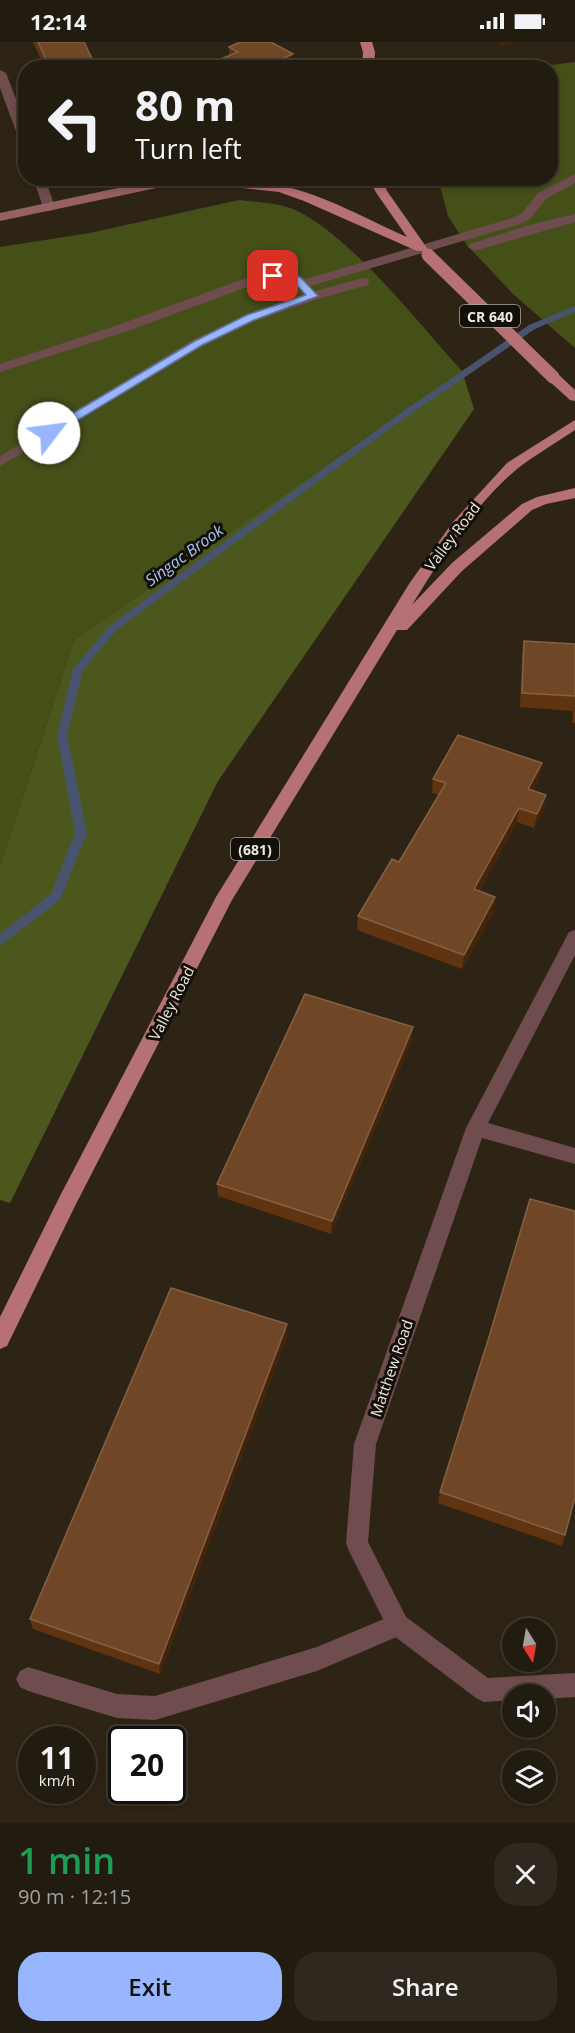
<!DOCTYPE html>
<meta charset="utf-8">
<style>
body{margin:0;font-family:"Open Sans",sans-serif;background:#2e281e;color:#f1f3f6;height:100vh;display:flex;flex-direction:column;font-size:22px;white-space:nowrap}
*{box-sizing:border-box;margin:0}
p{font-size:20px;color:#a2a19f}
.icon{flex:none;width:33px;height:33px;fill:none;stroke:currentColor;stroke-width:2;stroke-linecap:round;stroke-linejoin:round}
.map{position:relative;height:1781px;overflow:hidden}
.details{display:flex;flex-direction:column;background:#221b10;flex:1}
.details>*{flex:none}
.banner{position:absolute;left:18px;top:18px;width:540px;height:126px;border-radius:24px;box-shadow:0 3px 9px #0003,0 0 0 2px #3f3930;background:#221b10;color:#f1f3f6;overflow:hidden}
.needle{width:39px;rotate:169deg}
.controls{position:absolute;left:502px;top:1576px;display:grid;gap:12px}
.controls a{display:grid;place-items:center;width:54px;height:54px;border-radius:50%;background:#221b10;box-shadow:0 3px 9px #0003,0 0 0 2px #3f3930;font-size:30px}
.speed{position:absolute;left:18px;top:1684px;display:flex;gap:12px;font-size:30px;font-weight:700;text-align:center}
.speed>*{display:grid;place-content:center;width:78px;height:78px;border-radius:50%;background:#221b10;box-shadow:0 3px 9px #0003,0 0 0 2px #3f3930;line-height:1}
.speed small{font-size:15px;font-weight:400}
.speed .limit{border:3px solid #111;border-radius:9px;background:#fff;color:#111}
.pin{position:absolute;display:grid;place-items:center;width:51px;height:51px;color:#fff;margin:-26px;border-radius:12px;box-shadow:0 3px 9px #0006}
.me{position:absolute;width:66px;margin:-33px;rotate:60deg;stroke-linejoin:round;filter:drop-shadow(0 0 4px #0008)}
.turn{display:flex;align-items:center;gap:21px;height:126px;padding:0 18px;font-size:27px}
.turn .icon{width:78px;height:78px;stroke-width:2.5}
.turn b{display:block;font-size:42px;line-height:51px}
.round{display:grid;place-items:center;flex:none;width:63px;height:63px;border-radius:24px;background:#2e281e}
.headline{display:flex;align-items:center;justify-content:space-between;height:102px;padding:0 18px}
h1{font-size:36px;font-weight:600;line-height:45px;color:#1e9e55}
.cta{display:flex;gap:12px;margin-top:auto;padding:12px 18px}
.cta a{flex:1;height:69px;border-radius:24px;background:#97b6fd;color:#111;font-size:24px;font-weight:600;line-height:69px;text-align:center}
.cta a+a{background:#2e281e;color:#f1f3f6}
.status{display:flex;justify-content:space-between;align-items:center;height:42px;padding:0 30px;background:#221b10;direction:ltr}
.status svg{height:16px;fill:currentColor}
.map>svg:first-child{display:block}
.green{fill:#455019}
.forest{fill:#4b571c}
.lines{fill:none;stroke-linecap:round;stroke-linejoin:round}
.stream{fill:#48546d;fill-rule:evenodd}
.lane{fill:#6f4c4d;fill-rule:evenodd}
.street{fill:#6f4c4d;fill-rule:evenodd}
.secondary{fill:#976163;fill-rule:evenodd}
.primary{fill:#b67174;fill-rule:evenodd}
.primary-bridge{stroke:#b67174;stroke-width:13}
.wall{fill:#603411}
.shaded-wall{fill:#452509}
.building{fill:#6f4727;stroke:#846044;stroke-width:1.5}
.route{fill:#97b6fd;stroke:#6276a4;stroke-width:1.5}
.labels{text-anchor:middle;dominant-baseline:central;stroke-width:6;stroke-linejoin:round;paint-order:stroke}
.shield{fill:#120e08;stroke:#ada79e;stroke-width:1.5}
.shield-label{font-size:14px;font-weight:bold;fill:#f0e9df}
.street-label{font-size:15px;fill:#f0e9df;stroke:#120e08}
.water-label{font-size:16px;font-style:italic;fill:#a5c8fa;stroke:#120e08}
</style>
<div class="status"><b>12:14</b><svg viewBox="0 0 49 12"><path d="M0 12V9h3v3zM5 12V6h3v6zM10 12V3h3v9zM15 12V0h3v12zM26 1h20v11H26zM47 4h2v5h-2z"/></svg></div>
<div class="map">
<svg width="575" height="1781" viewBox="0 0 575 1781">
<rect width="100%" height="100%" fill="#2e2415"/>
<!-- green -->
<g class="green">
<polygon points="575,20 575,306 513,252 467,203 448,174 438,137 550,136 550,26 535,25"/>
<path d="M239,158C256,160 277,161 293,167C350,192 419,282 462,329L74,598L0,824V205L90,191Z"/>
</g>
<!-- forest -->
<polygon class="forest" points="462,329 474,367 218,739 10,1161 0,1158 0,824 74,598"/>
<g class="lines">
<!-- stream -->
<polygon class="stream" points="575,264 575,270 535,287 395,383 117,588 83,628 67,693 87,791 60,858 0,904 0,892 51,852 75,791 57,693 73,627 109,584 389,379 529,283"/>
<!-- lane -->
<g class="lane">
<polygon points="575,132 575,141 546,157 529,178 517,183 304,246 285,239 255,242 128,289 0,330 0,322 118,283 246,236 278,231 306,237 509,177 521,172 538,151"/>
<polygon points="575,172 575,180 474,209 468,205 470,202 526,184"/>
<polygon points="363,236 368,237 369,240 368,243 318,257 255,279 203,304 0,424 0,414 193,298 245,273 308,251"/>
<polygon points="398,1571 406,1575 410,1583 406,1591 317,1629 155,1678 117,1676 28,1649 20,1645 16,1637 20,1629 28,1625 117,1652 155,1654 317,1605"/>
</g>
<!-- street -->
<g class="street">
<polygon points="0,28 6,31 26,83 26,103 20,100 0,46"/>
<polygon points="33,136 45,136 55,165 53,168 49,169 43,165"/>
<polygon points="575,888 575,913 488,1081 575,1106 575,1122 482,1096 376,1402 368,1500 406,1575 488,1636 575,1631 575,1655 546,1657 546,1653 513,1653 513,1658 484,1660 476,1656 390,1591 349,1509 346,1501 354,1402 466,1086 569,890"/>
</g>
<!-- secondary -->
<polygon class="secondary" points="165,136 191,136 185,140 0,179 0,171"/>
<!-- primary -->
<g class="primary">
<polygon points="360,0 372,0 375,10 374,26 362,26 363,10"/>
<path d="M184,136C217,136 250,137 282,144C323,152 368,178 407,195L375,149L370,136H382L387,149L427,206L425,209H417L304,159L279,150L190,140Z"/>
<polygon points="553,331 558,332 575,348 575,359 570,358 548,338 546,335"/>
<path d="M575,378V388C556,401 535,413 517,427C474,463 441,516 412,563L452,521L522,462L537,455L575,446V456L546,462L532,468L462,529L407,588H397L232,858L74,1166L7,1304L0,1307V1275L60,1154L216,855L409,542L452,481L507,421Z"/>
</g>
<!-- primary-bridge -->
<polyline class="primary-bridge" points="428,213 553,335"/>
</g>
<!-- wall -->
<g class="wall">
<polygon points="33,0 84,0 95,26 45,26"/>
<polygon points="229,5 293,12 293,26 204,26 204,24 229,14"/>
<polygon points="524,599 575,602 575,681 572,681 573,669 520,665 522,613"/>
<polygon points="540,735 533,749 544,768 534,786 517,780 479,849 495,855 494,869 462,927 357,888 358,874 399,820 439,753 432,751 433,737"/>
<polygon points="412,998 331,1192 218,1154 217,1142"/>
<polygon points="287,1294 160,1632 33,1587 30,1577"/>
<polygon points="440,1450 575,1455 562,1504 438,1461"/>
</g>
<!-- shaded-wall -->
<g class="shaded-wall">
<polygon points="500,0 519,0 500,4"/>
<polygon points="293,12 293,26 262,26"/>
<polygon points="542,721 540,735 526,762 528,747"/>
<polygon points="546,753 544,768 534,786 537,772"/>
<polygon points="519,766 517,780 472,861 474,847"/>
<polygon points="495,855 494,869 462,927 464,913"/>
<polygon points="413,985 412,998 331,1192 332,1179"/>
<polygon points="287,1282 287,1294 160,1632 159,1622"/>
</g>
<!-- building -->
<g class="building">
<polygon points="38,0 84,0 95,23 80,26 50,26"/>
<polygon points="240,0 271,0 293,12 262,26 207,26 204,24 238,10 229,5"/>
<polygon points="524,599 575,602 575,654 522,651"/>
<polygon points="458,693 542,721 528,747 546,753 537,772 519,766 474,847 495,855 464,913 358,874 392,817 399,820 446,741 433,737"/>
<polygon points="305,952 413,985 332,1179 217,1142"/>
<polygon points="530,1157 575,1169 575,1455 565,1493 440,1450 489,1295"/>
<polygon points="171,1246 287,1282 159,1622 30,1577"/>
</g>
<!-- route -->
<polygon class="route" points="273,231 300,235 318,254 254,278 202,303 53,393 45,393 45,388 195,299 247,273 306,253 294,240 269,236 268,234"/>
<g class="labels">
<!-- shield labels -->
<g class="shield">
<rect x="460" y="263" width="60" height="22" rx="4.5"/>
<rect x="231" y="796" width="48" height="22" rx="4.5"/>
</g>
<g class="shield-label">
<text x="490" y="274">CR 640</text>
<text x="255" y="807">(681)</text>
</g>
<!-- street labels -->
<g class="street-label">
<text transform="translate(452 494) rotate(-53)">Valley Road</text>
<text transform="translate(171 961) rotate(-63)">Valley Road</text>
<text transform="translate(391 1326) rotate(-71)">Matthew Road</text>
</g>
<!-- water labels -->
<g class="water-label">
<text transform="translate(184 513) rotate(-36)">Singac Brook</text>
</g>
</g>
</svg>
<div class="controls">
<a><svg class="needle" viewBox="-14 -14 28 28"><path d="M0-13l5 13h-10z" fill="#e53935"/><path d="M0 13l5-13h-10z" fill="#a2a19f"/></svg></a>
<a><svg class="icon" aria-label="sound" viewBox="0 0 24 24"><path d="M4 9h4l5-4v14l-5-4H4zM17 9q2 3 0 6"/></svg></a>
<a><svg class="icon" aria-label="layers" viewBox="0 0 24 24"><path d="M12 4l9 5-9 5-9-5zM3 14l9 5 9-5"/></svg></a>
</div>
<div class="speed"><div>11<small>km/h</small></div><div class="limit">20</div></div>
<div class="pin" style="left:273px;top:234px;background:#d93025"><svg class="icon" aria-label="arrive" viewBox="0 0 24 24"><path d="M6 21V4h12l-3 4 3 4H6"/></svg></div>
<svg class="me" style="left:49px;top:391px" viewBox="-20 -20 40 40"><circle r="19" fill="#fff"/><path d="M0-13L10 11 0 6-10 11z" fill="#97b6fd"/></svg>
<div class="banner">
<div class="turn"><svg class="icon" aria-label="left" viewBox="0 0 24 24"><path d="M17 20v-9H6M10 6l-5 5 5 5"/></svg><div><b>80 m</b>Turn left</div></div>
</div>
</div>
<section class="details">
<div class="headline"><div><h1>1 min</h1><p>90 m · 12:15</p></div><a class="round"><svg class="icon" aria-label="close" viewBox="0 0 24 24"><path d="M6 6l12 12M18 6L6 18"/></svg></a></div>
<div class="cta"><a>Exit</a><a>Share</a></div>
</section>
